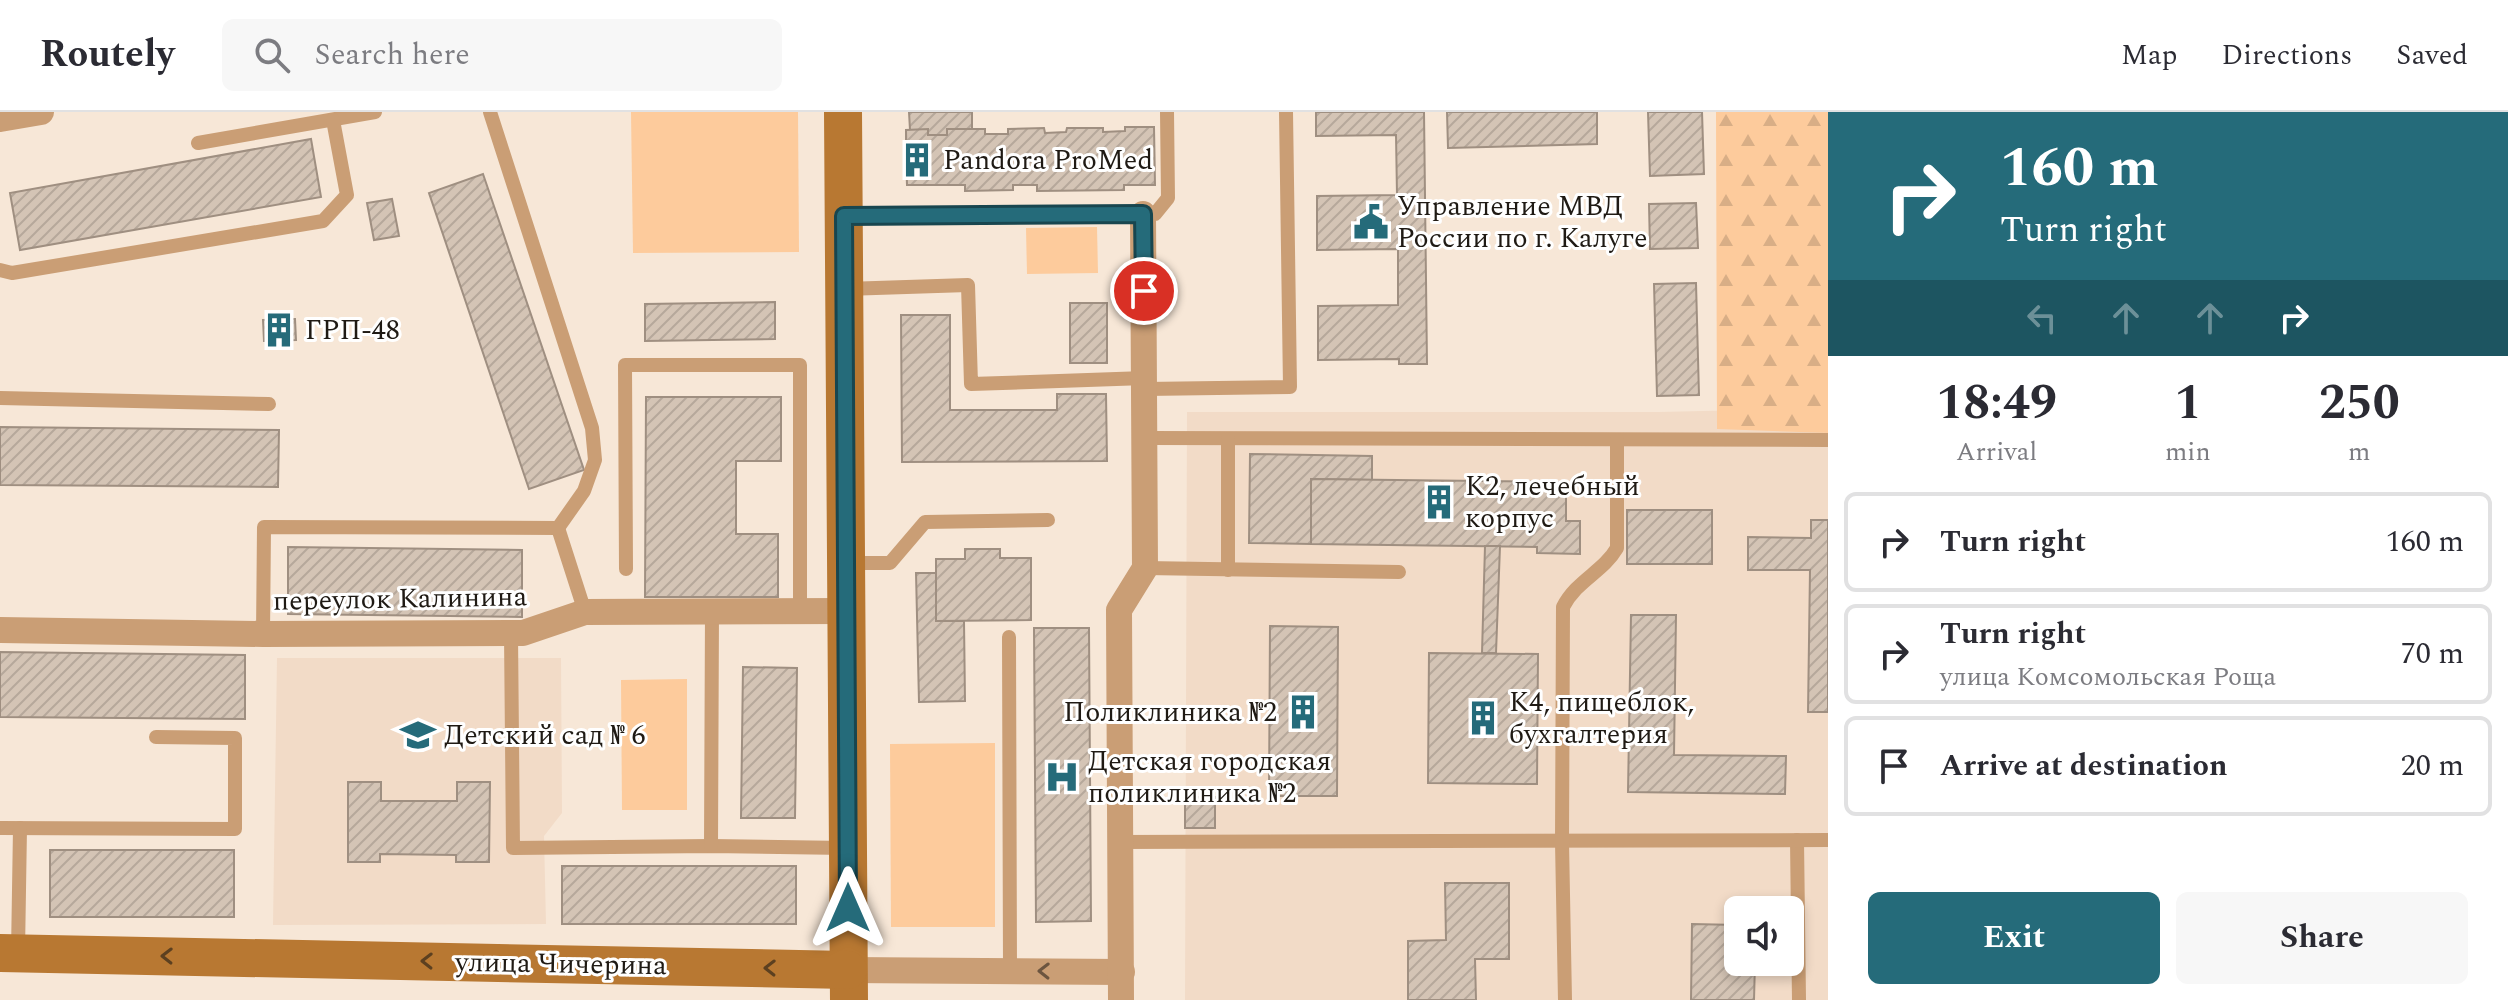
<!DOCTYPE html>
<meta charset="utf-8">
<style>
body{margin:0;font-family:Spectral,serif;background:#f7f7f7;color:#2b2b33;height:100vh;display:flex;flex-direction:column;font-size:30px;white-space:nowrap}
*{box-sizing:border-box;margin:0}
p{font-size:26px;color:#7c7c81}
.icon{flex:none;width:44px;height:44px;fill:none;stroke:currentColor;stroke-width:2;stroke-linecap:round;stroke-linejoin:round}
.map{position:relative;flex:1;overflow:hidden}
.panel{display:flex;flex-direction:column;background:#fff;width:680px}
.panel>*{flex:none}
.guide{background:#256b7a;color:#fff;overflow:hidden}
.tools{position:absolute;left:1724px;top:784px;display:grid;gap:16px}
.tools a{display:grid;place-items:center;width:80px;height:80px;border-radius:12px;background:#fff;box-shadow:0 4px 12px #0003;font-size:40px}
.pin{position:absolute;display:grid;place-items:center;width:68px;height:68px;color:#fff;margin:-34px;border:4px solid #fff;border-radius:50%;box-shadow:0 2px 8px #0007}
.me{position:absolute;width:88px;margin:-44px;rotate:0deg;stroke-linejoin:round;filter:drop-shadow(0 0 6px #0008)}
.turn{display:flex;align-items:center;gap:28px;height:168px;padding:0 40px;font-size:36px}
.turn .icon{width:104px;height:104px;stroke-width:2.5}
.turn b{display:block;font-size:56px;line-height:68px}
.lanes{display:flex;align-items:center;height:76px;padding:0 40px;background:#0003;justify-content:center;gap:40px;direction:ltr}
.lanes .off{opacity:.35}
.eta{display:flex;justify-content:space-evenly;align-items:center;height:136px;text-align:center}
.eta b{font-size:48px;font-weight:700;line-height:56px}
.cta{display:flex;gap:16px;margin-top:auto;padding:16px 40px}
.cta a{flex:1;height:92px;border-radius:12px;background:#256b7a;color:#fff;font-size:32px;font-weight:700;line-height:92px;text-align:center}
.cta a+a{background:#f7f7f7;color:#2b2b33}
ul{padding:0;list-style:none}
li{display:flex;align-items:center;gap:24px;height:100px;margin:0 16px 12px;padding:0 24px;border:4px solid #e1e1e2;border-radius:12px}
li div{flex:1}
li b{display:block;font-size:30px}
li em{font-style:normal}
header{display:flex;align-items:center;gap:48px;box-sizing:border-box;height:112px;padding:0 40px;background:#fff;border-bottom:2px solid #e1e1e2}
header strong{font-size:38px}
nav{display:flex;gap:44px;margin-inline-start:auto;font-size:28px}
.search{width:560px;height:72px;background:#f7f7f7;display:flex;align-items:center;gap:20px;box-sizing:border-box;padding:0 28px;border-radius:12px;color:#7c7c81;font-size:30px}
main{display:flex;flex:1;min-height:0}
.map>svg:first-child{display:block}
.built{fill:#f2dbc7;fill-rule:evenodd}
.forest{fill:url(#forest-firs)}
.green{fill:#fdcb9c}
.building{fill:url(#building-hatch);stroke:#9f8f81;stroke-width:2}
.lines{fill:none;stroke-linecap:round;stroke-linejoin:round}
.lane{stroke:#ca9e75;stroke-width:14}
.street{stroke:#ca9e75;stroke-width:26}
.secondary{stroke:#b87832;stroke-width:38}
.oneway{stroke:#5c4020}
.oneway2{stroke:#6c5540}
.route-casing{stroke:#18464f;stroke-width:20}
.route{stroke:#256b7a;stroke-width:14}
.labels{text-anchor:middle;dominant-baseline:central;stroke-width:6;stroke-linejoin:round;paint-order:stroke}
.poi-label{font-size:28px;fill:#1f1a14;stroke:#fff;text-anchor:start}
.street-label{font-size:28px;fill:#1f1a14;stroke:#fff}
</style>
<header>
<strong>Routely</strong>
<div class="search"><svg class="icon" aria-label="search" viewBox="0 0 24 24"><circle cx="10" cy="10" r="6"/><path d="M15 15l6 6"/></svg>Search here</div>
<nav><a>Map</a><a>Directions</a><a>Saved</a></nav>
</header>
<main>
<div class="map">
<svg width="1828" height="888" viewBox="0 0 1828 888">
<defs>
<pattern id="forest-firs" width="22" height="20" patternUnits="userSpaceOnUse" patternTransform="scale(2)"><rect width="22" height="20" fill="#fdcb9c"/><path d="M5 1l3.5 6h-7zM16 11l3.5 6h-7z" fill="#d8ae86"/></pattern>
<pattern id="building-hatch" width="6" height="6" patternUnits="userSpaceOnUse" patternTransform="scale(2)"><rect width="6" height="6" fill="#d4c4b5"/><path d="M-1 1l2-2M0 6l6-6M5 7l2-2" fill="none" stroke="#b6a89b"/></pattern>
</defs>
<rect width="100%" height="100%" fill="#f7e7d7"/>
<!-- built -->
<g class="built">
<path d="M1828,296V888H1185L1187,300H1659ZM1738,798H1790V850H1738Z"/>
<polygon points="277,546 561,546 562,701 544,724 546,812 273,813"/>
</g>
<!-- forest -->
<polygon class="forest" points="1716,0 1828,0 1828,321 1717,317"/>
<!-- green -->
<g class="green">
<polygon points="631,0 798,0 799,140 633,141"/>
<polygon points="1097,115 1098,161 1027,162 1026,116"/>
<polygon points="687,567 687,698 622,698 621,568"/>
<polygon points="995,631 995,815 891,815 890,632"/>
</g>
<!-- building -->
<g class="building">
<polygon points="909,0 972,0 972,17 947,17 947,23 928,23 928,73 907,73 906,18 910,18"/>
<polygon points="1316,0 1424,0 1427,252 1399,252 1399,247 1318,248 1318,194 1398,193 1398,137 1317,138 1317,84 1397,83 1396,23 1316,24"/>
<polygon points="1447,0 1597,0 1597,32 1448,36"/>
<polygon points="1648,0 1702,0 1704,62 1650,64"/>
<polygon points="1125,15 1154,15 1155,73 1124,73 1124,78 1037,79 1037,73 1013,73 1013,78 965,79 965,73 907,73 906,18 928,17 928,23 947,23 947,17 985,17 985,22 1008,22 1008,17 1044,16 1045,21 1066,20 1067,16 1103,16 1103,20 1125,19"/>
<polygon points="311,27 321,85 20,138 10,81"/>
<polygon points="483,62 584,358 529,377 429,81"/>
<polygon points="392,87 399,124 374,128 367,91"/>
<polygon points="1696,91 1698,136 1650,137 1649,92"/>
<polygon points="1696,171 1699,283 1657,284 1654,172"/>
<polygon points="775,190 775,227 645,229 645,192"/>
<rect x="1070" y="191" width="37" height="60"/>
<polygon points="901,203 950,203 950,298 1057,298 1057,282 1106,282 1107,349 902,350"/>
<polygon points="295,207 296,228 264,229 263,208"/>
<polygon points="646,285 781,285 781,349 736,349 736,422 778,422 778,485 645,485"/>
<polygon points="0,315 279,318 278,375 0,373"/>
<polygon points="1250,342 1372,344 1372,368 1311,367 1311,432 1249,431"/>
<polygon points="1311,367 1566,370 1566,409 1580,409 1580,442 1537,441 1537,435 1311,432"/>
<rect x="1627" y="398" width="85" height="54"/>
<polygon points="1811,408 1828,408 1828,600 1808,600 1810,458 1748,458 1748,425 1811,426"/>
<polygon points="1485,434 1500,434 1496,541 1482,541"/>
<polygon points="288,435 522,438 522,505 288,502"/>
<polygon points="965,437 1000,437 1000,446 1031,446 1031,508 936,509 936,447 965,447"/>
<polygon points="916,461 936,461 936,509 964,509 965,589 919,590"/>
<polygon points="1631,503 1676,503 1674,643 1786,644 1785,682 1628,680"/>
<polygon points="1270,514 1338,515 1337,684 1269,684"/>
<polygon points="1034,516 1089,516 1091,809 1036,810"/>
<polygon points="0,540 245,543 245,607 0,605"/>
<polygon points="1429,541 1538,542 1537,672 1428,671"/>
<polygon points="743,555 797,556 795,706 741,706"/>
<polygon points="348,670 381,670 381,689 457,689 457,670 490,670 489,750 456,750 456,743 380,742 380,750 348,750"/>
<rect x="1185" y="685" width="30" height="31"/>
<rect x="50" y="738" width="184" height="67"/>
<rect x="562" y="754" width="234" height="58"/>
<polygon points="1445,771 1509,771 1509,847 1475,847 1476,888 1408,888 1408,829 1446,828"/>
<polygon points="1692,812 1738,813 1738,850 1755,850 1754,888 1691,888"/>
</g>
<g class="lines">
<!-- lane -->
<g class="lane">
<polyline points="198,31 375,0"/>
<polyline points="844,104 1155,102 1168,86 1167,0"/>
<polyline points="0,158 12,161 323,109 347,83 333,8"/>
<polyline points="845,177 968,173 971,272 1145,266"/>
<polyline points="1145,277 1290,275 1286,0"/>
<polyline points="0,286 269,292"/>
<polyline points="1146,326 1828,328"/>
<polyline points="558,416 585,500"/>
<polyline points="846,451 890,451 925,410 1048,408"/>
<polyline points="1145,456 1399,460"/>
<polyline points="626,457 625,253 800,253 800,498"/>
<polyline points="1228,458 1228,327"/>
<polyline points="263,522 264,415 558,416 584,379 595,348 592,316 490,0"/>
<polyline points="511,522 513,736 711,734 846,736"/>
<polyline points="1009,525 1010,858"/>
<polyline points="0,716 235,717 235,626 156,625"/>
<polyline points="1797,728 1799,888"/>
<polyline points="1118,730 1828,728"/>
<polyline points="711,734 712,499"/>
<polyline points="18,840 20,716"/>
<path d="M1565,888L1562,730L1563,495C1577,468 1603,460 1617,436V328"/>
</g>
<!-- street -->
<g class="street">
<polyline points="0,7 41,0"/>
<polyline points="0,518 263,522 523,521 585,500 847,499"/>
<polyline points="848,858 1122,860"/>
<polyline points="1121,888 1119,498 1145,456 1143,102"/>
</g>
<!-- secondary -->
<g class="secondary">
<polyline points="843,0 849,888"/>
<polyline points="0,841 848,858"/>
</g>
</g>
<!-- one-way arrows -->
<defs><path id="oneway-chevron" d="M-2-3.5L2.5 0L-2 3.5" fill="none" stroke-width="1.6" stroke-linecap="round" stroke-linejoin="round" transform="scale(2)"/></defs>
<g class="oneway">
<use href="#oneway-chevron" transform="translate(167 844) rotate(-179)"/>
<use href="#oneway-chevron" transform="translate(427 849) rotate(-179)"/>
<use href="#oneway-chevron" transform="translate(770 856) rotate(-179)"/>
</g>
<use class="oneway2" href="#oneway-chevron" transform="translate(1044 859) rotate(-179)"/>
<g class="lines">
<!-- route casing -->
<g class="route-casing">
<polyline id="route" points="848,796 844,104 1143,102 1144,179"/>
</g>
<!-- route -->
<use href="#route" class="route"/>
</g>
<!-- icons -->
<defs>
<g id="building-bare" transform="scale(2.76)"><path d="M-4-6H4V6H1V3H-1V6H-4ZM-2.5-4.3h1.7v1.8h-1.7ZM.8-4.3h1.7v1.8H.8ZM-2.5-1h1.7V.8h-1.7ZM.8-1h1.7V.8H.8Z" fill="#256b7a" stroke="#fff" stroke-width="2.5" paint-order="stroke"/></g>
<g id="civic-bare" transform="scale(2.76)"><path d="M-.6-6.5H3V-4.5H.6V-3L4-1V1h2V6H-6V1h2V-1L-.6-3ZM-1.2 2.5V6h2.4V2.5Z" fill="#256b7a" stroke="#fff" stroke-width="2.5" paint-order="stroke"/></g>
<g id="school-bare" transform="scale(2.76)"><path d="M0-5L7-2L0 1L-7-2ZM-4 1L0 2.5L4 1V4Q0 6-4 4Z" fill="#256b7a" stroke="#fff" stroke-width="2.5" paint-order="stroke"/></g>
<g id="hospital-bare" transform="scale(2.76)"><path d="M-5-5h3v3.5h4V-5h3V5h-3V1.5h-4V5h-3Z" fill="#256b7a" stroke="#fff" stroke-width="2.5" paint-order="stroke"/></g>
</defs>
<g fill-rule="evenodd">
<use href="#building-bare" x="917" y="48"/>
<use href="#civic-bare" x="1371" y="110"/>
<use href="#building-bare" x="279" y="218"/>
<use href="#building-bare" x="1439" y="390"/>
<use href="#building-bare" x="1303" y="600"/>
<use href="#building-bare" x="1483" y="606"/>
<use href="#school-bare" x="418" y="623"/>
<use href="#hospital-bare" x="1062" y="665"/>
</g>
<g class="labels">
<!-- poi labels -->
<g class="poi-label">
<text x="943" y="48">Pandora ProMed</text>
<text x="1397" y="94">Управление МВД<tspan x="1397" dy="32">России по г. Калуге</tspan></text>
<text x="305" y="218">ГРП-48</text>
<text x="1465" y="374">К2, лечебный<tspan x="1465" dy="32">корпус</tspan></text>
<text x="1509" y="590">К4, пищеблок,<tspan x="1509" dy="32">бухгалтерия</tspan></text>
<text x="1277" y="600" text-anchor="end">Поликлиника №2</text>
<text x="444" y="623">Детский сад № 6</text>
<text x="1088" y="649">Детская городская<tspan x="1088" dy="32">поликлиника №2</tspan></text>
</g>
<!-- street labels -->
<g class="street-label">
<text transform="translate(400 487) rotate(-1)">переулок Калинина</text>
<text transform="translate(561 852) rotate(1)">улица Чичерина</text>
</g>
</g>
</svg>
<div class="tools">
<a><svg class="icon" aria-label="sound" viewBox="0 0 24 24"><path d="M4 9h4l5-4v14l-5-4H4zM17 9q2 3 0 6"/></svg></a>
</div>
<div class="pin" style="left:1144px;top:179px;background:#d93025"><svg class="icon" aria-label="arrive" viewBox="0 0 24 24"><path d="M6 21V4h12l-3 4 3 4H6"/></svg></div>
<svg class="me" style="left:848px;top:796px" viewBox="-20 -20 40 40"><path d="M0-17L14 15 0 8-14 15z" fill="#256b7a" stroke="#fff" stroke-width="4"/></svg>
</div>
<section class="panel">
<div class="guide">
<div class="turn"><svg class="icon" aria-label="right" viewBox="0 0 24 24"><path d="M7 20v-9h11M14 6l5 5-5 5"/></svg><div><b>160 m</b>Turn right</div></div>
<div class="lanes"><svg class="icon off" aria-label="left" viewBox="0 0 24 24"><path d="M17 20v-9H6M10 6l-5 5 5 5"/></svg><svg class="icon off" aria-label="ahead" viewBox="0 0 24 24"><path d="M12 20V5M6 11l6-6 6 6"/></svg><svg class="icon off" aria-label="ahead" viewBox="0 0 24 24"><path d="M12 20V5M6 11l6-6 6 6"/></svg><svg class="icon" aria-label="right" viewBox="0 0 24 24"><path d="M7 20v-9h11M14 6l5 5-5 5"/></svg></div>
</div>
<div class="eta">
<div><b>18:49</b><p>Arrival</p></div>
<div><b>1</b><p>min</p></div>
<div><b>250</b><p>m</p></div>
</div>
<ul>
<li><svg class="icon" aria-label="right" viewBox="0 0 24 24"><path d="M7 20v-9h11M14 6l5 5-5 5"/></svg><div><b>Turn right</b></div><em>160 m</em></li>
<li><svg class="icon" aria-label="right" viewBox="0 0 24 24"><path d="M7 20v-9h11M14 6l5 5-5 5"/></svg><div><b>Turn right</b><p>улица Комсомольская Роща</p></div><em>70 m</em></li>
<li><svg class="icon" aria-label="arrive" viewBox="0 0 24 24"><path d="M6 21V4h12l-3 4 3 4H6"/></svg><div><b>Arrive at destination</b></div><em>20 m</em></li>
</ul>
<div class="cta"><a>Exit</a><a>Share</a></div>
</section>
</main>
